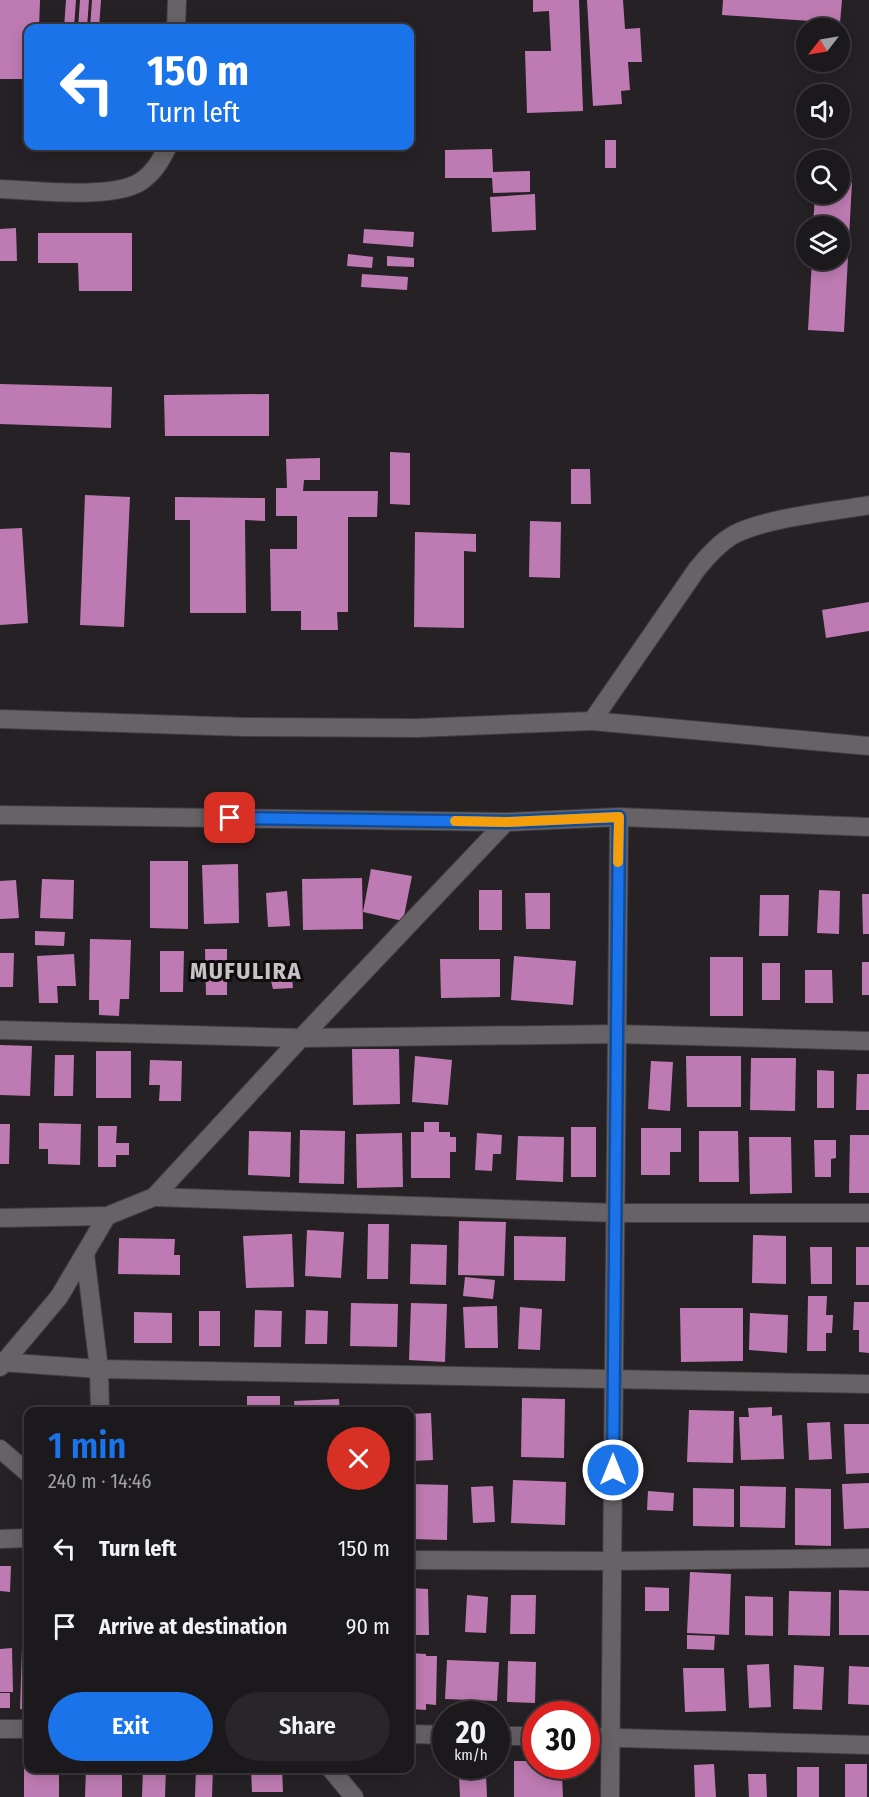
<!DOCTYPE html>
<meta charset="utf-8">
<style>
body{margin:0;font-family:"Fira Sans Condensed",sans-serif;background:#292629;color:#f1f3f6;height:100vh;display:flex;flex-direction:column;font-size:22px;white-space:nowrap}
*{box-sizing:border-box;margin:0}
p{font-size:20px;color:#a0a0a3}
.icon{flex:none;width:33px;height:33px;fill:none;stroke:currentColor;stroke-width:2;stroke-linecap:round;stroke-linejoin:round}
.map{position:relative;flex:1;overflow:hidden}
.sheet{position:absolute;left:24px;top:1407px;width:390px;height:366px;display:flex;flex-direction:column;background:#1c191c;border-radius:12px;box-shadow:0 3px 15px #0003,0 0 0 2px #3a383b}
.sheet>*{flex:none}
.top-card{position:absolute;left:24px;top:24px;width:390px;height:126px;border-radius:12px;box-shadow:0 3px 15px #0003,0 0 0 2px #3a383b;background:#1a73e8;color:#fff;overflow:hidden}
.needle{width:39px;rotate:239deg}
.controls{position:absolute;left:796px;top:18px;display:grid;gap:12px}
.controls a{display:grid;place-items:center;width:54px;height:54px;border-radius:50%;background:#1c191c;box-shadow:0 3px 15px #0003,0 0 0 2px #3a383b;font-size:30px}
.speed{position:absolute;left:432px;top:1701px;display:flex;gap:12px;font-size:30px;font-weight:700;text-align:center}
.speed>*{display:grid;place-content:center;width:78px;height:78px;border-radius:50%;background:#1c191c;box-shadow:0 3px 15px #0003,0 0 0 2px #3a383b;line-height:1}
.speed small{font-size:15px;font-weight:400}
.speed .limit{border:9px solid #d22;background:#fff;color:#111}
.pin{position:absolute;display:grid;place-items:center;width:51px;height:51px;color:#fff;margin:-26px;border-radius:12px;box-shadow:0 3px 9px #0006}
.me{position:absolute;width:66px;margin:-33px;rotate:0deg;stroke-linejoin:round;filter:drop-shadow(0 0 4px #0008)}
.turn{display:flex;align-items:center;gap:21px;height:126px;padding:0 24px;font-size:27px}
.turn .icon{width:78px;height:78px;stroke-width:2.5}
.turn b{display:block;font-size:42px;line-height:51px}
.round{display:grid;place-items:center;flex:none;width:63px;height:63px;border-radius:32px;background:#292629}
.head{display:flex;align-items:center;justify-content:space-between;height:102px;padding:0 24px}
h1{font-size:36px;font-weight:600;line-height:45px;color:#1a73e8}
.cta{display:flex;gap:12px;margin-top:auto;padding:12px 24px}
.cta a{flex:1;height:69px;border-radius:36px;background:#1a73e8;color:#fff;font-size:24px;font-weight:600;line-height:69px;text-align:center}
.cta a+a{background:#292629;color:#f1f3f6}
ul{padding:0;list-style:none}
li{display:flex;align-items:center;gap:18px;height:78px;padding:0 24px}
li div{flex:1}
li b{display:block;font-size:22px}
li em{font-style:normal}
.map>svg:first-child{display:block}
.building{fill:#be7bb3}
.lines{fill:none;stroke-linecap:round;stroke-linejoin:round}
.minor-casing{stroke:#403d3f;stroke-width:20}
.tertiary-casing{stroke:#403d3f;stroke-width:20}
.minor{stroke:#676266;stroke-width:18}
.tertiary{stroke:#676266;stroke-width:18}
.route-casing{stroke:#114b97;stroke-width:15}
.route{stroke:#1a73e8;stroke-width:10}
.slow{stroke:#f59e0b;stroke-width:10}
.labels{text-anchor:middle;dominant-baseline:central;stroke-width:6;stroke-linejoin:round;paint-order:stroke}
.district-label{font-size:24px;font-weight:bold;letter-spacing:1.5px;fill:#c8c2c7;stroke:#0e0c0d}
</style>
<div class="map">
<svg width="869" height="1797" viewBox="0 0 869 1797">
<rect width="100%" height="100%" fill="#262125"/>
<!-- building -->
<g class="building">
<polygon points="0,0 40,0 39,28 28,28 28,79 0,79"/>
<polygon points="66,0 76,0 74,28 64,28"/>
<polygon points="80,0 89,0 87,28 78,28"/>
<polygon points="92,0 101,0 99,28 90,28"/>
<polygon points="533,0 579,0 583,111 527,113 525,51 551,51 549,11 533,12"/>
<polygon points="587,0 623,0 625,29 640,28 642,62 628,62 630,90 621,91 622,104 593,106"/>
<polygon points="723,0 842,0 840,23 722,15"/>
<rect x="605" y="140" width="11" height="28"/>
<polygon points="492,149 493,172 530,171 530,192 493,193 492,178 445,178 445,150"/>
<polygon points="840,181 852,182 844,332 808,330 812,260 840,260 840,226 813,226 815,194 840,194"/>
<polygon points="535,194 536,230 492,232 490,197"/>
<polygon points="16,228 17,261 0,261 0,229"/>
<polygon points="364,229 414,232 413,247 363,243"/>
<polygon points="38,233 132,233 132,291 79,291 78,263 38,263"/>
<polygon points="348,254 373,257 372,268 347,266"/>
<polygon points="387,256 414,258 414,267 387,266"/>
<polygon points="362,274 408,277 407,290 361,287"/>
<polygon points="0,384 112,387 111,428 0,424"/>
<polygon points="269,394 269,436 165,436 164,395"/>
<polygon points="390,452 410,453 410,505 390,504"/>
<polygon points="320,458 320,480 304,480 303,491 378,491 377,517 348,517 348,612 337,612 338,630 301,630 301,611 271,611 270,549 297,549 297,516 276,516 276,488 287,488 286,459"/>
<polygon points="571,469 590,469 591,504 571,504"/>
<polygon points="85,495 130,497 124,627 80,625"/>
<polygon points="175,497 265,498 265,521 245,520 246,613 190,613 190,520 175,520"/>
<polygon points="530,521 561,522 560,578 529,577"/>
<polygon points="22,528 28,623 0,625 0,529"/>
<polygon points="415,532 476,534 476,552 464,551 464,628 414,627"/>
<polygon points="869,602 869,631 826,638 822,610"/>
<polygon points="150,861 188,861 188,929 150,928"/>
<polygon points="238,864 239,923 204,924 202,865"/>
<polygon points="371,869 412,876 403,921 363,912"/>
<polygon points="362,878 363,929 303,930 302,879"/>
<polygon points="42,879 74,880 73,919 40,918"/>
<polygon points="16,880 19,918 0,919 0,881"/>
<rect x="479" y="890" width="23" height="40"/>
<polygon points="819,890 840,891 839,934 817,933"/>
<polygon points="287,891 290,926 268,927 266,893"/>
<polygon points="525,893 550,893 550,929 526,929"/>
<polygon points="862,894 869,894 869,934 863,934"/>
<polygon points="760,895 789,895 788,936 759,936"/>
<polygon points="35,931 65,932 64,946 35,945"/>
<polygon points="90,939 131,940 129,999 120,999 119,1016 99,1015 99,1000 89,1000"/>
<polygon points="205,949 227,949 227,995 206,995"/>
<polygon points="160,951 184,951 183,992 160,992"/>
<polygon points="0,953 14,953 13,987 0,987"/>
<polygon points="74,954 76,986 57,986 58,1003 39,1003 37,956"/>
<polygon points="514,956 576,961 573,1005 511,1000"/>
<rect x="710" y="957" width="33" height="59"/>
<polygon points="440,959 500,959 500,997 441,998"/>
<rect x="862" y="962" width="7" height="33"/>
<rect x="762" y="963" width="18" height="37"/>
<polygon points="291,966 293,988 273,989 268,968"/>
<polygon points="805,970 832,970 833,1003 805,1003"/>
<polygon points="0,1045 32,1046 30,1096 0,1095"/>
<polygon points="352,1049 399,1049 400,1104 353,1105"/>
<rect x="96" y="1051" width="35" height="47"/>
<polygon points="55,1055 74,1055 73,1096 54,1096"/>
<polygon points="415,1056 452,1060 448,1105 412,1102"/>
<polygon points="686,1056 741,1056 741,1107 687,1107"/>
<polygon points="751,1058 796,1058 795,1111 750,1110"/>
<polygon points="150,1060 182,1061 181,1101 159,1101 160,1085 149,1085"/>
<polygon points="651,1061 673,1062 670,1111 648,1109"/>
<polygon points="817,1070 834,1071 834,1108 817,1108"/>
<polygon points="857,1074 869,1074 869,1110 856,1110"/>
<polygon points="424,1122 439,1122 439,1132 450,1132 450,1137 456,1137 456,1152 450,1152 450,1178 411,1178 411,1132 424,1132"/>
<polygon points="39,1123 81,1124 80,1165 48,1164 48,1149 39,1149"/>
<polygon points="0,1124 10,1124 9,1164 0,1164"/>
<polygon points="98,1126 117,1126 116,1143 129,1143 129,1155 116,1155 116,1167 98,1167"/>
<rect x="571" y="1127" width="25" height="50"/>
<polygon points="641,1128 681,1128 681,1152 670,1152 670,1175 641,1175"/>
<polygon points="300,1130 345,1131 344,1184 299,1183"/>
<polygon points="249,1131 291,1132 290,1177 248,1175"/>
<polygon points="699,1131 738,1131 739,1182 699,1182"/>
<polygon points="402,1133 403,1187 357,1188 356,1134"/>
<polygon points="477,1133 502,1135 501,1154 493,1154 492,1171 475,1170"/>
<polygon points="850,1135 869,1135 869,1193 849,1193"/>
<polygon points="518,1136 564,1137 563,1182 516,1180"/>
<polygon points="749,1137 791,1137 792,1193 750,1194"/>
<polygon points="814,1140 836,1140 836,1158 831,1159 831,1177 815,1177"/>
<polygon points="459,1221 506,1222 504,1276 458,1275"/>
<polygon points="368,1224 389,1224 388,1279 367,1279"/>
<polygon points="307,1230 344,1232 341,1278 305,1276"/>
<polygon points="292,1234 294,1287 246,1288 243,1236"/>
<polygon points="753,1235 786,1236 786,1284 752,1283"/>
<polygon points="514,1236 566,1237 565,1281 514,1280"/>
<polygon points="119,1238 175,1239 174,1255 180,1255 180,1275 118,1274"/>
<polygon points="411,1244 447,1245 446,1285 410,1284"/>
<polygon points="810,1247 832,1247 832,1284 811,1284"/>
<rect x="856" y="1247" width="13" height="38"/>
<polygon points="465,1277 495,1280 493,1299 463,1296"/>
<polygon points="808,1296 827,1296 826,1315 833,1315 832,1333 826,1333 826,1351 807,1351"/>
<polygon points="854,1302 869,1302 869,1353 859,1352 859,1330 853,1330"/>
<polygon points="351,1303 398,1304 397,1347 350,1346"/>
<polygon points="411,1303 447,1304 445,1362 409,1360"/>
<polygon points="497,1306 498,1348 465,1348 463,1307"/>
<polygon points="520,1307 542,1309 540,1350 518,1349"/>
<polygon points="680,1308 743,1308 743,1361 681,1362"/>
<polygon points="255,1310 282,1311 281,1347 254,1347"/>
<polygon points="306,1310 328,1311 327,1344 305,1344"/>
<rect x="199" y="1311" width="21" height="35"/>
<polygon points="134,1312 172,1313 172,1343 134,1343"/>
<polygon points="750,1313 788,1315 787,1353 749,1350"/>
<rect x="247" y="1396" width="33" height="16"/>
<polygon points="522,1398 565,1399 564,1458 521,1457"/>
<polygon points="339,1399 340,1412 295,1412 294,1401"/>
<polygon points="772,1407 772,1416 782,1415 784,1459 741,1460 739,1417 749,1417 748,1408"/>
<polygon points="689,1410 734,1411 733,1463 687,1462"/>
<polygon points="431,1413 433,1460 412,1461 410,1414"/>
<polygon points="830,1422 832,1459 809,1460 807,1423"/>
<polygon points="844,1424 869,1424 869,1473 846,1474"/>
<polygon points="513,1480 566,1482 565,1525 511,1523"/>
<polygon points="869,1483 869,1528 844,1529 842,1484"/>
<polygon points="410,1484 448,1485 447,1540 410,1539"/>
<polygon points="493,1486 495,1522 473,1523 471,1487"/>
<polygon points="740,1486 786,1487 785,1528 740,1527"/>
<polygon points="693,1488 734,1489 734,1527 693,1526"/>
<polygon points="795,1488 831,1489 831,1546 795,1545"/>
<polygon points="648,1491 674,1493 673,1511 647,1510"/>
<polygon points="0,1566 11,1566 10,1592 0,1591"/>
<polygon points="690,1572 731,1574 729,1635 687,1633"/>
<polygon points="645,1587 669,1588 669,1611 645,1611"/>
<polygon points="411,1588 428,1589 429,1635 411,1635"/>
<polygon points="839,1590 869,1591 869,1635 839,1635"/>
<polygon points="789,1591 831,1592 830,1636 788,1635"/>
<polygon points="467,1595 488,1597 486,1633 465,1632"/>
<polygon points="511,1595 536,1595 535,1634 510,1634"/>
<polygon points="745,1596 773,1597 773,1636 745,1635"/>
<polygon points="687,1635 715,1636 714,1650 687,1649"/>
<polygon points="12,1648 13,1692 0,1692 0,1649"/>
<polygon points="22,1648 28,1648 28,1710 20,1709"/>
<polygon points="410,1653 426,1654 426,1656 437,1656 436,1705 426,1704 426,1710 410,1709"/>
<polygon points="447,1660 499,1662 497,1701 445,1699"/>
<polygon points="508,1661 536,1662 535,1703 507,1702"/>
<polygon points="769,1664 771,1707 749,1708 747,1665"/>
<polygon points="794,1665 824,1667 822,1710 793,1709"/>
<polygon points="849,1666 869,1667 869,1705 848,1704"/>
<polygon points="683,1668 724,1668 726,1711 685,1712"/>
<rect x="0" y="1693" width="10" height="15"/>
<polygon points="24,1760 28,1760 28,1768 72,1768 72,1775 59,1775 59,1797 24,1797"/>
<polygon points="514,1761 536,1761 536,1766 546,1766 546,1777 562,1777 563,1797 514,1797"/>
<polygon points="714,1764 716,1797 695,1797 694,1765"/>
<rect x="845" y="1764" width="22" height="33"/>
<rect x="797" y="1767" width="22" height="30"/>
<polygon points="86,1768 122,1768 122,1797 85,1797"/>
<polygon points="143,1768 166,1768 165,1797 142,1797"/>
<polygon points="196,1768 213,1768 212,1797 195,1797"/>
<polygon points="251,1768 282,1768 283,1792 252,1792"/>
<polygon points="486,1774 487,1797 460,1797 459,1775"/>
<polygon points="748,1774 766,1774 767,1797 749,1797"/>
</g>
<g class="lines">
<!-- minor casing -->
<g class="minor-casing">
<g id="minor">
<polyline points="176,28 177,0"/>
<path d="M0,189C36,190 110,200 140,182C154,173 161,160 168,146"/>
<path d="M0,719L245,727L417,728L592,721L697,569C708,556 720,542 735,534C770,517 830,512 869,505"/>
<polyline points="592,721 869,746"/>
<polyline points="0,1030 301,1038 617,1034 869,1041"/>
<polyline points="154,1197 615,1213 869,1213"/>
<polyline points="0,1218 107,1216"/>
<polyline points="85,1254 99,1369 100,1412"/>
<polyline points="0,1362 99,1369 869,1384"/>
<polyline points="0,1367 59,1297 107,1216 154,1197 301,1038 506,822"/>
<polyline points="0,1449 28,1473"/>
<polyline points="0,1539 28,1538"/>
<polyline points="410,1560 612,1561 869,1558"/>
<polyline points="0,1729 28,1729"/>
<polyline points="410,1734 446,1735"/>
<polyline points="496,1736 536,1736"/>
<polyline points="586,1737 869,1745"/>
<polyline points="330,1768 354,1797"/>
<polyline points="610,1797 619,817"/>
</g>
</g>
<!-- tertiary casing -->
<g class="tertiary-casing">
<polyline id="tertiary" points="0,815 506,822 619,817 869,827"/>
</g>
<!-- minor -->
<use href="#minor" class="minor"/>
<!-- tertiary -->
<use href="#tertiary" class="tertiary"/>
</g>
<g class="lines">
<!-- route casing -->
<g class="route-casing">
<polyline id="route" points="230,818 506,822 619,817 613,1470"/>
</g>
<!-- route -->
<use href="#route" class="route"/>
<!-- slow -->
<polyline class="slow" points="455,821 506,822 619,817 618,862"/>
</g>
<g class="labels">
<!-- district labels -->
<g class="district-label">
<text x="246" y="971">MUFULIRA</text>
</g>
</g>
</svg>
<div class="controls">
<a><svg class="needle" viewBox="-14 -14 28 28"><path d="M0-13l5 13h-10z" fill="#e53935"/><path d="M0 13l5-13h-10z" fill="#a0a0a3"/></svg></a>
<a><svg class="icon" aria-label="sound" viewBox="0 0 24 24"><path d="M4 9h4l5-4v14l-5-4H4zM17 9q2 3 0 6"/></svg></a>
<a><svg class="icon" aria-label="search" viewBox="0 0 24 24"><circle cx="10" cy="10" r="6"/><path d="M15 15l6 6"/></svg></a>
<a><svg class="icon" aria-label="layers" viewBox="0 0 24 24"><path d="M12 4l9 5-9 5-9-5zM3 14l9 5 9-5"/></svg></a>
</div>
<div class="speed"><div>20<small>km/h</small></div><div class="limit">30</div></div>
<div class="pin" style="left:230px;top:818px;background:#d93025"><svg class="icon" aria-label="arrive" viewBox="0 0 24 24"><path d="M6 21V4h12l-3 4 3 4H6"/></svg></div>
<svg class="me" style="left:613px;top:1470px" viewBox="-20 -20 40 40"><circle r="17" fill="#1a73e8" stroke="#fff" stroke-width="3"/><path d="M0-11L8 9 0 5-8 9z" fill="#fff"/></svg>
<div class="top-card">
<div class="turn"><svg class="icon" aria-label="left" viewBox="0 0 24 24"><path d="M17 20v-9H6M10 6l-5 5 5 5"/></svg><div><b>150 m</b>Turn left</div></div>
</div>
<section class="sheet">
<div class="head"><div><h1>1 min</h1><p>240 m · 14:46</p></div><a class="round" style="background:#d93025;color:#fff"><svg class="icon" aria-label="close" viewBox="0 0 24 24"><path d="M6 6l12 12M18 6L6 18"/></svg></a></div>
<ul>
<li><svg class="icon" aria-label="left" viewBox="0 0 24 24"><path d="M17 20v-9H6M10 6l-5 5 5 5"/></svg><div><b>Turn left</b></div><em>150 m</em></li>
<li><svg class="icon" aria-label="arrive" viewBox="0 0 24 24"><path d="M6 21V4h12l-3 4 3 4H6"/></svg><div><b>Arrive at destination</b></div><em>90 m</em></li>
</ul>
<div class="cta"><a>Exit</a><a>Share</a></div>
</section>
</div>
